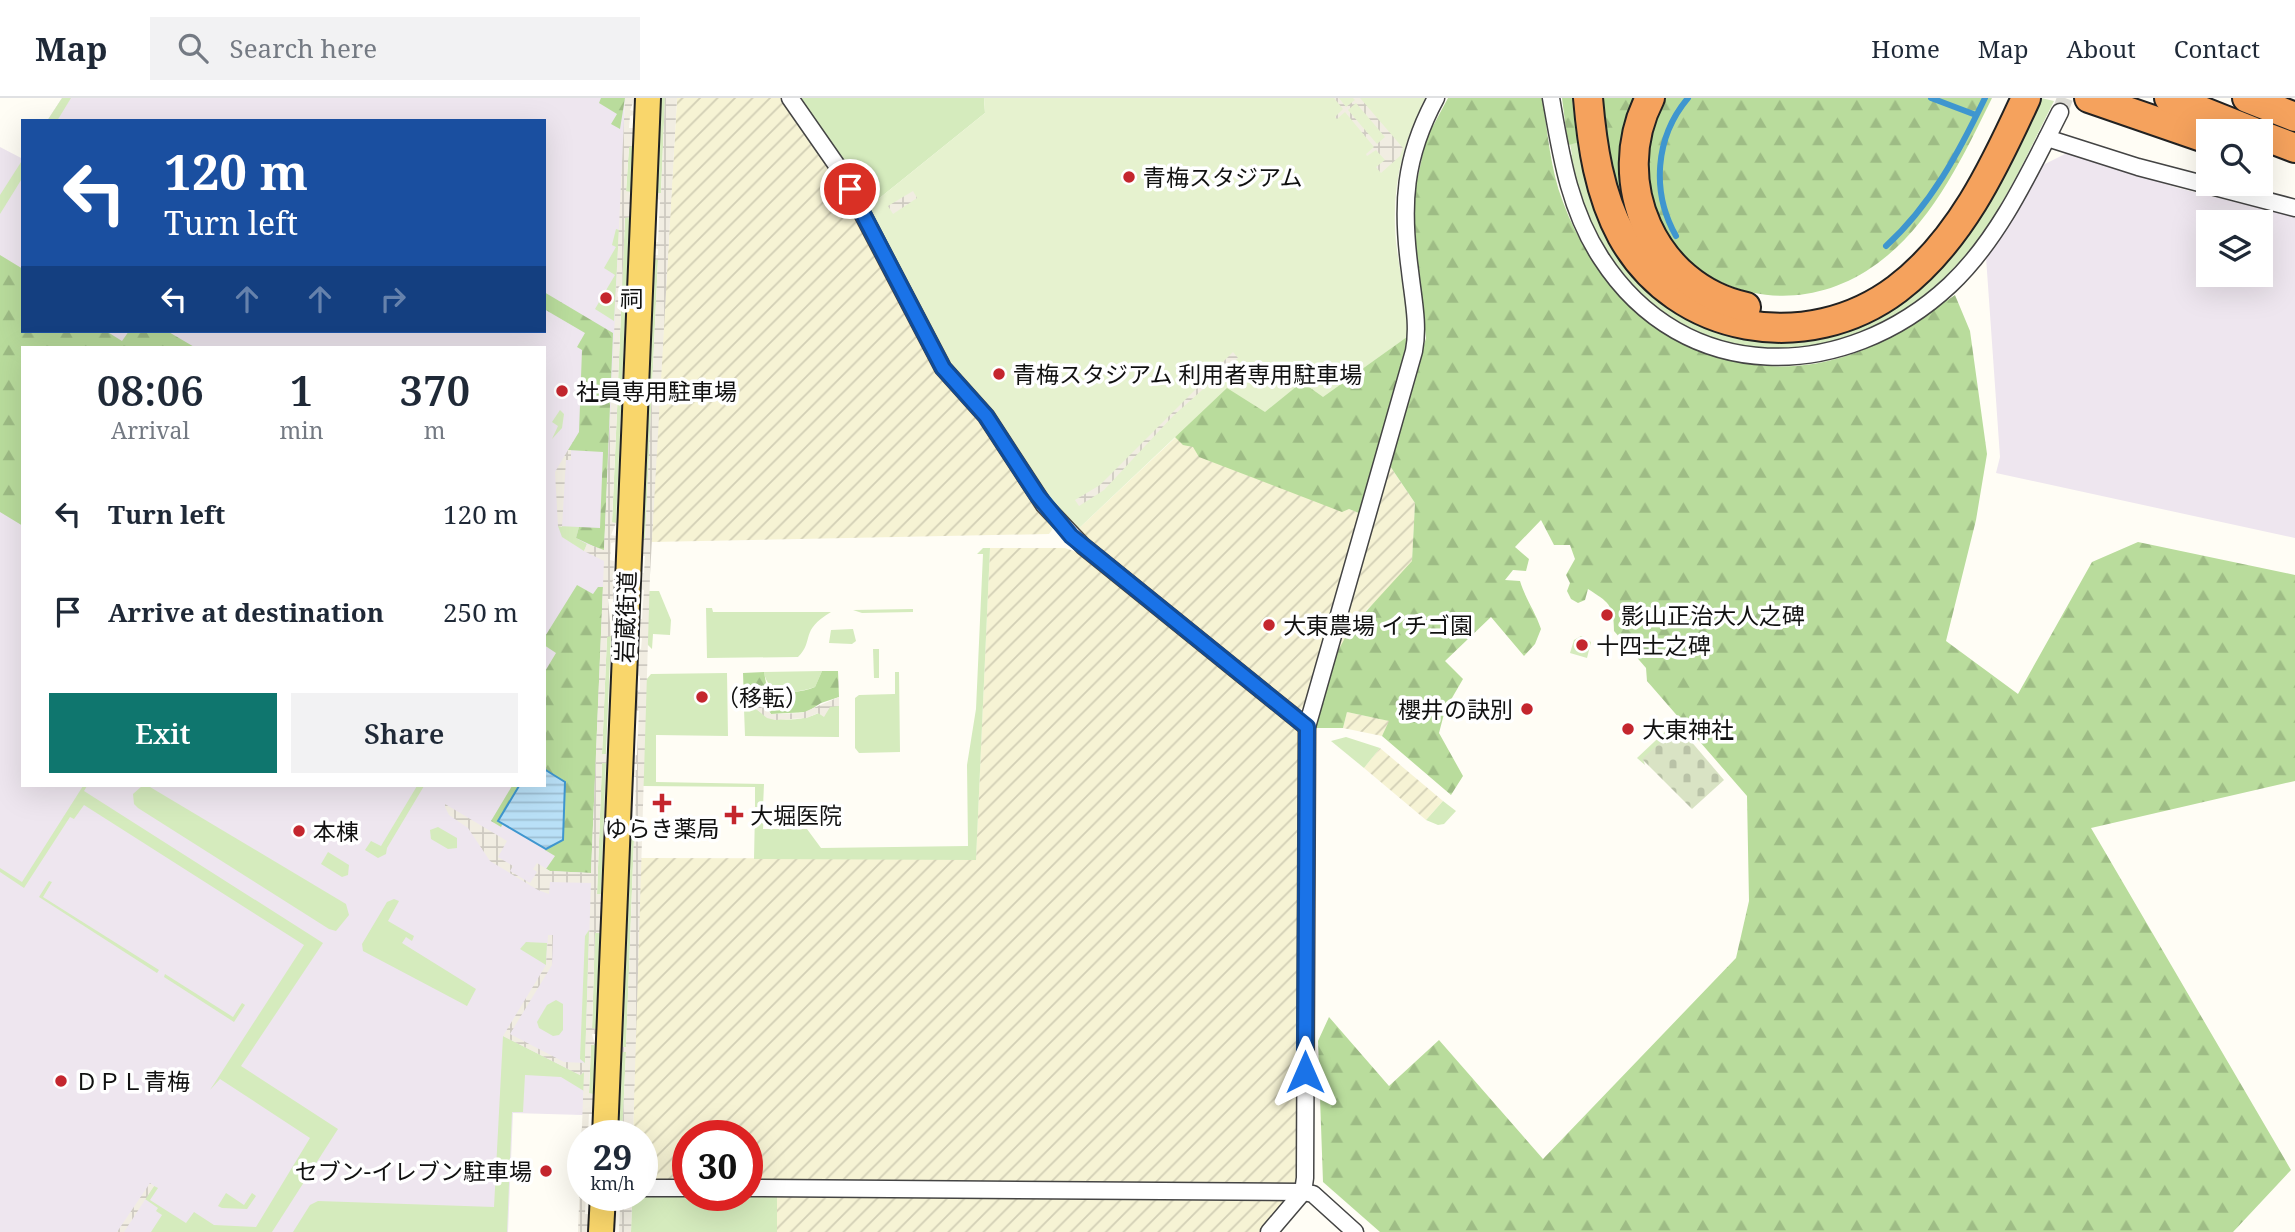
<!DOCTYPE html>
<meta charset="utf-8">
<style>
body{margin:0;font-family:"Noto Serif","Noto Sans JP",serif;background:#f2f2f3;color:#1f2937;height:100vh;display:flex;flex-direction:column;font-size:26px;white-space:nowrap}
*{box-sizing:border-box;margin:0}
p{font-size:23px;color:#747a83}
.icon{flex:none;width:38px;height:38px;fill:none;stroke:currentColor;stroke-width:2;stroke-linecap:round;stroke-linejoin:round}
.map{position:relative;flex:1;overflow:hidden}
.details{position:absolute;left:21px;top:248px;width:525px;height:441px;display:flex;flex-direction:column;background:#fff;border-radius:0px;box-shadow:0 7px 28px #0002}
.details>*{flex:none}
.banner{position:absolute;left:21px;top:21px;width:525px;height:214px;border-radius:0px;box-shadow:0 7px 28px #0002;background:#1a4fa0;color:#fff;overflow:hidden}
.tools{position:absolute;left:2196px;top:21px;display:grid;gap:14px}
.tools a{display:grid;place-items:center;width:77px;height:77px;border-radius:0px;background:#fff;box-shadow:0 7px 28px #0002;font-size:35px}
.speed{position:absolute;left:567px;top:1022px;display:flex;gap:14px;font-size:35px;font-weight:700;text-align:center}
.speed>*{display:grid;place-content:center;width:91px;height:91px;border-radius:50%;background:#fff;box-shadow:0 7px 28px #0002;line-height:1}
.speed small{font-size:18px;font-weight:400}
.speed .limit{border:10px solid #d22;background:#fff;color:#111}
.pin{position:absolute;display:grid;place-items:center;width:60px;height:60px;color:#fff;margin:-30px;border:4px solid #fff;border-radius:50%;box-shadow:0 2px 7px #0007}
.me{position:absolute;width:77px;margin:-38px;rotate:0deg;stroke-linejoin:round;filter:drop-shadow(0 0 5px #0008)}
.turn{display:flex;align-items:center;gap:24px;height:147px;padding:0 28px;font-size:32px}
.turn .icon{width:91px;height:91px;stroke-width:2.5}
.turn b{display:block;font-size:49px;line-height:60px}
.lanes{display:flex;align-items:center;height:66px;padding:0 28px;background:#0003;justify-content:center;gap:35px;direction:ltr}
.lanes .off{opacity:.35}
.eta{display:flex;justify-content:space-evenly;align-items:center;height:119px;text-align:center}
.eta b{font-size:42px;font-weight:600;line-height:49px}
.action{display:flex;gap:14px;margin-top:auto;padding:14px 28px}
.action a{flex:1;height:80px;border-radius:0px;background:#0f766e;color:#fff;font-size:28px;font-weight:600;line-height:80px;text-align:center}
.action a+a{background:#f2f2f3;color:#1f2937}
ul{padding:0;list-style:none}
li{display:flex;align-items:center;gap:21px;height:98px;padding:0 28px}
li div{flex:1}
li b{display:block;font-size:26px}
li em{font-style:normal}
header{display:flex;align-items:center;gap:42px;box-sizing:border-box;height:98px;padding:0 35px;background:#fff;border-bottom:2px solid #e0e1e3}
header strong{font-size:33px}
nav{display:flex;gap:38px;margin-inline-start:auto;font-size:24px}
.search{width:490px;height:63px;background:#f2f2f3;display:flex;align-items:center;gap:18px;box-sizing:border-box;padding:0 24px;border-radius:0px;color:#747a83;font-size:26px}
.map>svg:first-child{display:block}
.industrial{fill:#eee6ef;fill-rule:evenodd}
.farmland{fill:url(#farmland-furrows)}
.grass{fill:#d5ebbd}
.forest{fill:url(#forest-firs)}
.cemetery{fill:url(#cemetery-stones)}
.pitch{fill:#e6f2cf}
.plaza{fill:url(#plaza-grid);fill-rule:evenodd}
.water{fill:url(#water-rules);stroke:#3f96cf;stroke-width:2}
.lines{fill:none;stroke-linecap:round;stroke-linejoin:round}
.stream{stroke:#3f96cf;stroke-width:6}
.minor-tunnel{stroke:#dbdad3;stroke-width:16;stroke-dasharray:16 8;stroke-linecap:butt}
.minor-casing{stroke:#444;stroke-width:19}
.primary-casing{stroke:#222;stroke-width:28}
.motorway-casing{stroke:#222;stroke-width:32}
.minor{stroke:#fff;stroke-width:16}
.primary{stroke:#f9d66b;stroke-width:24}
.motorway{stroke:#f5a25d;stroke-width:28}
.route-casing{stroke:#114b97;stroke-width:18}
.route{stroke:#1a73e8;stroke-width:12}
.poi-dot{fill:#c4262e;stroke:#fff;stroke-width:2.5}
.labels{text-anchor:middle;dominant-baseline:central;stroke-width:7;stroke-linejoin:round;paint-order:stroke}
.poi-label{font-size:23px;fill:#111;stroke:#fff;text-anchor:start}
.street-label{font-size:23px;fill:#111;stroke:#fff}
</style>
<header>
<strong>Map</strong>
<div class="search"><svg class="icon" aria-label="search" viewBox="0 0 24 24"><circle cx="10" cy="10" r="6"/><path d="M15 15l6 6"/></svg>Search here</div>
<nav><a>Home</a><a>Map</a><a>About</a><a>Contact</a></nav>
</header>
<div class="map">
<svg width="2295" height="1134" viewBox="0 0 2295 1134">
<defs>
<pattern id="farmland-furrows" width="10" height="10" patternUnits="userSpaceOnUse" patternTransform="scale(1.75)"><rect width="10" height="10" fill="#f6f3d4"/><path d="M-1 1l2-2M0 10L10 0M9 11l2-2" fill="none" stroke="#d2cfb5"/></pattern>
<pattern id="forest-firs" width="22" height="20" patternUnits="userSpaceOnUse" patternTransform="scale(1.75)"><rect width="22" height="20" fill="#b9dc9c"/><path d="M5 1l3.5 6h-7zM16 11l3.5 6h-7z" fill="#9ebc85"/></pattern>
<pattern id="cemetery-stones" width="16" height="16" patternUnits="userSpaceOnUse" patternTransform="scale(1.75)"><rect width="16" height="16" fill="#d9e3c4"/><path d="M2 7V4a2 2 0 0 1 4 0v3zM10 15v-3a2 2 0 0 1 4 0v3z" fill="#b9c2a7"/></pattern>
<pattern id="plaza-grid" width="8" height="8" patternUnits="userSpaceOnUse" patternTransform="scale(1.75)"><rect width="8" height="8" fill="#f1ede2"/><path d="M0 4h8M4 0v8" fill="none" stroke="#cecac1"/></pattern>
<pattern id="water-rules" width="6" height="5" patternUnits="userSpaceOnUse" patternTransform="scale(1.75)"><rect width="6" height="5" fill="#b9e0f7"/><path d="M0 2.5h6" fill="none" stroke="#9ebfd3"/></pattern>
</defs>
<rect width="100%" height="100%" fill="#fffdf5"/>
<!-- industrial -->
<g class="industrial">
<path d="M62,0H625L583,1017L513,1015L508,1134H0V49L23,61V233H544V23H47ZM23,250H544V688H23Z"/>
<path d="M2069,54L2178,90L2295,119V440L1996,375L2000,359L1986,159L2037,70ZM2208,124H2261V177H2208Z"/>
</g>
<!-- farmland -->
<g class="farmland">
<polygon points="677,0 782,0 812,39 981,323 1054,429 1049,436 651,444"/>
<polygon points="1177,338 1361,416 1304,610 1295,612 1075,434"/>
<polygon points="1390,368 1415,405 1412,464 1386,495 1367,511 1335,559"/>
<polygon points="990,450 1065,450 1082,456 1299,632 1298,1081 1292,1087 747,1085 747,1038 688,1038 688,1085 642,1085 642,1038 633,1038 639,760 976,761"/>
<polygon points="1347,614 1390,623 1382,638 1343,630"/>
<polygon points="1380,650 1443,703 1426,722 1364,670"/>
<polygon points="777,1096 1280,1099 1286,1104 1259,1134 777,1134"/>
</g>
<!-- grass -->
<g class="grass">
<polygon points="62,0 71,0 57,23 47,23"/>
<polygon points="661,0 665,0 661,95 657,95"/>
<polygon points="797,0 984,0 985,15 866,111 833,47"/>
<path d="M1572,0C1577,6 1576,24 1577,35C1584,79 1594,121 1619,159C1679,251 1821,274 1905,202C1920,189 1932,168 1944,152C1966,123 1993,94 2012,63C2023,43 2031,21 2041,0L2054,3C2023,64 1996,130 1946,178C1846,275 1695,280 1611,160C1589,128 1578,94 1569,58L1572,57L1570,46L1577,45Z"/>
<polygon points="629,48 633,48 631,94 626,94"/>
<polygon points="23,61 23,79 0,116 0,97"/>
<polygon points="625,119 630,119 622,284 618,284"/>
<polygon points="616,131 619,132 614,223 595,211 615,177 604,170 616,149 612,147"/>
<polygon points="654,161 658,161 645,442 642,441"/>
<polygon points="618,290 622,290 616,425 612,425"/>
<polygon points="560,312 564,316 562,330 552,341 558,328 552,324"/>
<polygon points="558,428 579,429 576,440 587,446 584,453 562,439"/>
<polygon points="983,450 990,450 976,762 754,761 755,713 764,713 763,731 807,731 821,750 968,748 967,667 976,611 983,456 977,456"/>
<polygon points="649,493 659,493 671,522 670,537 653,536 652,551 647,546"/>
<path d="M706,510H712L713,514H831C799,533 815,542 798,559L707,560Z"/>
<polygon points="913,511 913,514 862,515 853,512"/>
<polygon points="853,531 856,543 852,546 829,545 831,532"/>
<polygon points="607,538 611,538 606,656 602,656"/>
<polygon points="1581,538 1591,544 1587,560 1570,555 1574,542"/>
<polygon points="873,551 879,551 879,580 874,580"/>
<path d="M822,573L815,589C797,596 767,598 764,574Z"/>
<polygon points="895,574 899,574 900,654 859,655 855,650 855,600 859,597 895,596"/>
<polygon points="727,575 728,638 656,637 656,684 764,686 763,709 755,709 755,689 642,688 646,582 651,576"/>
<path d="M833,607L839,608V639L745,638L744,611H756C780,628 810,623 833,607Z"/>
<polygon points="1671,628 1674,632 1643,661 1645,667 1637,660"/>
<polygon points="1346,639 1380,650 1364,670 1331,643"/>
<polygon points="602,664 606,665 601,796 597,796"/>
<polygon points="83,688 87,688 84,693 323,845 241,968 338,1031 272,1134 151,1134 162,1117 156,1113 158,1110 145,1101 154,1088 158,1090 150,1102 186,1125 194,1114 214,1127 256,1129 310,1040 220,981 210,992 304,847 84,707 74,721 70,719 24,790 0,774 0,770 22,784"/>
<polygon points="142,688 150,689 346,806 349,817 336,833 329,831 138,710 134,706 133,696"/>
<polygon points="417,688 424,688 387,750 386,756 378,760 365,752 371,743 381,748"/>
<polygon points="1443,703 1456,713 1444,726 1438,727 1426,722"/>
<polygon points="438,729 457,740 457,750 448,751 431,741 430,732"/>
<polygon points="630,739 634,740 626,949 622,949"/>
<polygon points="328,754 349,767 348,777 342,779 321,766"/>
<polygon points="49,783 52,784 43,799 159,872 157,875 39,799"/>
<polygon points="394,801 399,803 388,823 414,838 412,843 406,839 402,845 476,891 467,908 363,853 362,846 387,804"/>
<polygon points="589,832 585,965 580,961 585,838"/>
<polygon points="595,835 600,835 596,931 592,931"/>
<polygon points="526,844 547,845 546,867 520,851"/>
<polygon points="165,876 233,919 242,905 245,907 234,924 164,879"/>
<polygon points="556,902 563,906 563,932 559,937 553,938 539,930 537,924 547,907"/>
<polygon points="503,938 580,977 584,974 584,993 561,979 525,977 523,1014 512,1014 507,1134 293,1134 310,1107 318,1103 494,1109"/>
<polygon points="591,947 595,947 594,996 589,996"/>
<polygon points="621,954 626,954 622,1038 618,1038"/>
<polygon points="226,1095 244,1107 252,1095 256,1098 247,1111 222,1110 218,1108"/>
<polygon points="777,1096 777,1134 631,1134 632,1101 635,1097"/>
</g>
<!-- forest -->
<g class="forest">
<polygon points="601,0 625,0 620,31 611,26 617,16 599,5"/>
<path d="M1448,0H1542C1548,34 1550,71 1563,104C1605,220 1726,299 1849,257C1888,244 1922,219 1955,197L1970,233L1987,356L1976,422L1946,543L2018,596L2092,464L2138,444L2295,477V683L2091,730L2291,1072L2233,1134H1380L1323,1084L1318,943L1329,919L1389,988L1439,942L1543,1061L1736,860L1749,803L1747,698L1647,583L1646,570L1614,533C1614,506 1608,504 1588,491L1585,502L1578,505L1571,501L1567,493L1570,485L1566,477L1575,461L1570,447H1554L1541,422L1515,449L1529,461L1526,473L1513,472L1505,482L1520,483C1525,500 1535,513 1541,531L1535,546L1524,558L1491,519L1445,563L1463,581L1445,612L1439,635L1463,678L1451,697L1382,638L1389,623L1347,614L1343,630H1316L1335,559L1349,532L1412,463L1415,405L1390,368L1426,240L1416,157L1414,97L1426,41Z"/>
<polygon points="1562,0 1572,0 1577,45 1568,47"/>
<polygon points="1598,0 1639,0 1637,130 1630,133 1619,110"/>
<path d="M1666,0H1992C1963,59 1932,125 1878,165C1754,257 1590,140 1666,0Z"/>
<polygon points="0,157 23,171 23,233 106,233 122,243 129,233 167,233 196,250 23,250 23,428 0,414"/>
<polygon points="544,194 613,235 604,453 576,440 579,429 600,430 603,354 568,352 579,334 582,252 577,249 585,235 544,211"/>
<polygon points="1401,233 1407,239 1405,253 1361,416 1349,411 1342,414 1199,359 1193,349 1183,347 1172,336 1209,287"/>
<polygon points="577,487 593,496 598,489 603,489 591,775 550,773 546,771 555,758 545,752 563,742 565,684 544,671 544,575 556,555 544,547 544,540"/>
<path d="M822,573H838L839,599L821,605L807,614L771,616L763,604H744L743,575L764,574L766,585C778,597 801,595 815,589Z"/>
<polygon points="512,688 519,688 499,722 503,725 501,729 491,723"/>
</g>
<!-- cemetery -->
<polygon class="cemetery" points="1678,628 1724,682 1692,711 1642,661"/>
<!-- pitch -->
<path class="pitch" d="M984,0H1426C1400,48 1390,98 1397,152C1401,181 1408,209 1407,239L1323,299L1302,284L1265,314L1227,290L1075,434L1043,396L948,267L866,111L985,15Z"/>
<!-- plaza -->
<g class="plaza">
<polygon points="625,0 635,0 630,12 634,13 634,17 630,18 629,30 634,30 633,40 633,48 629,49 626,93 631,94 630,119 625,120 618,284 622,285 622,290 618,291 612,424 616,425 611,437 616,438 615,444 611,445 610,462 614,463 613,501 608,501 611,535 611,538 607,539 602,656 606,656 606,665 602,665 597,796 601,796 600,835 595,835 592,930 596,931 596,936 592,936 595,947 591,947 589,995 594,996 593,1016 589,1016 588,1038 583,1038 583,1097 586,1097 585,1116 589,1116 588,1134 578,1134 584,974 580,977 503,938 546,867 548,837 553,837 552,867 510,936 564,964 585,965 591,785 550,784 549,796 538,792 490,763 468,730 449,717 445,709 445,706 507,743 498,759 513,768 510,773 530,785 537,774 533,771 537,765 550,773 591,775 604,463 584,453 587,446 604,452"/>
<polygon points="665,0 677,0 650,477 633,1038 622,1038 626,954 621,954 622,949 626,949 634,740 630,737 631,719 635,718 636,679 632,678 633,672 637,672 637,666 633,666 633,658 637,657 639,613 635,612 636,593 640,592 640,578 636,577 637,552 641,551 642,540 638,540 638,521 642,521 644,492 640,491 640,475 644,475 645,458 641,458 642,441 645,441 658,162 654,161 654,157 658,157 658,151 654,150 655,144 658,144 660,102 657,101 657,95 661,95"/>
<path d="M1334,0H1339L1346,9L1355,2L1353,0H1360L1403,50L1400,58L1381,75L1376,69L1385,62L1376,52L1367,58L1366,56L1374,49L1345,14L1337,21L1335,19L1343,11ZM1356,5L1385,39L1377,46L1348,12Z"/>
<polygon points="913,93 917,100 893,116 888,108"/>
<polygon points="1233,254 1238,260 1173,318 1104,392 1079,408 1075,402 1100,387"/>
<polygon points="568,352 571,352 571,362 566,362 562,429 558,428 555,374"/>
<polygon points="839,599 839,608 830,609 824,619 818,615 807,620 775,622 767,620 756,611 744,611 744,604 760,601 771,616 802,615"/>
<polygon points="150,1085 154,1088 124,1134 117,1134"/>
<polygon points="621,1097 635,1097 632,1101 631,1134 619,1134 620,1107 616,1106"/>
</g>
<!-- water -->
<polygon class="water" points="544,671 565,684 563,742 546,751 498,723 519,688 544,688"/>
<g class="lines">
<!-- stream -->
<g class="stream">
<polyline points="1931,0 1976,17"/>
<path d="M1676,138C1651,94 1655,39 1688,0"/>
<path d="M1886,148C1931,107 1959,54 1985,0"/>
</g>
<!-- minor-tunnel -->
<polyline class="minor-tunnel" points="2060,14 2065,0"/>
<!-- minor casing -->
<g class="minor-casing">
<g id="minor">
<polyline points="790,0 838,69 943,270 986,318 1044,407 1083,448 1307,629"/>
<path d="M1551,0C1561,57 1569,111 1601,160C1684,289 1845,285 1950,187C1999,141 2030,73 2060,14"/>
<polyline points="2047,40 2138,69 2295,110"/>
<polyline points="642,1090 688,1090"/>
<polyline points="747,1090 1303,1094 1313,1096 1355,1134"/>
<path d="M1269,1134L1303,1094L1305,1080L1307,629L1414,253C1419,227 1413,200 1410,173C1401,107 1404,59 1436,0"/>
</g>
</g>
<!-- primary casing -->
<g class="primary-casing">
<g id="primary">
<polyline points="605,1038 648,0"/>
<polyline points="601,1134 603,1097"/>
</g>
</g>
<!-- motorway casing -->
<g class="motorway-casing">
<g id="motorway">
<path d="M1588,0C1592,47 1599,96 1622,138C1677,237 1808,258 1897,191C1959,144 1994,70 2026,0"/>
<path d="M1650,0C1607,83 1653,189 1746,209"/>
<polyline points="2089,0 2208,41"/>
<polyline points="2169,0 2252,33"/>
<polyline points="2247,0 2295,19"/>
<polyline points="2261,37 2295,50"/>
</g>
</g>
<!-- minor -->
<use href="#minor" class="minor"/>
<!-- primary -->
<use href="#primary" class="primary"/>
<!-- motorway -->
<use href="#motorway" class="motorway"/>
</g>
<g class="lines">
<!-- route casing -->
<g class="route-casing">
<polyline id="route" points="850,91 943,270 986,318 1038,398 1071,438 1307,629 1305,974"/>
</g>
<!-- route -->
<use href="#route" class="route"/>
</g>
<!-- markers -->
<g class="poi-dot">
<circle cx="1129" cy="79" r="7"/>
<circle cx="606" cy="200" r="7"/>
<circle cx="999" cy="276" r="7"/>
<circle cx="562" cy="293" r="7"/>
<circle cx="1607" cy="517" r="7"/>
<circle cx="1269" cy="527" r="7"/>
<circle cx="1582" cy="547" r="7"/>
<circle cx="702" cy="599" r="7"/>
<circle cx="1527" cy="611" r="7"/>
<circle cx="1628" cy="631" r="7"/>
<path d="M658.5 694.5h7v7h7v7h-7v7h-7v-7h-7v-7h7z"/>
<path d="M730.5 706.5h7v7h7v7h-7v7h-7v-7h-7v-7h7z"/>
<circle cx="299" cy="733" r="7"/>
<circle cx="61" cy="983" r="7"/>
<circle cx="546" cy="1073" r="7"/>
</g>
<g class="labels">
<!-- poi labels -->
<g class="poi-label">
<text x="1143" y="79">青梅スタジアム</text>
<text x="620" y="200">祠</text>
<text x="1013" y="276">青梅スタジアム 利用者専用駐車場</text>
<text x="576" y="293">社員専用駐車場</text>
<text x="1621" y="517">影山正治大人之碑</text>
<text x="1283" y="527">大東農場 イチゴ園</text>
<text x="1596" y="547">十四士之碑</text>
<text x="716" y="599">（移転）</text>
<text x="1513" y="611" text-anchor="end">櫻井の訣別</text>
<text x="1642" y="631">大東神社</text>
<text x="750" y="717">大堀医院</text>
<text x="662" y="730" text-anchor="middle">ゆらき薬局</text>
<text x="313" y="733">本棟</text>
<text x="75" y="983">ＤＰＬ青梅</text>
<text x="532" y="1073" text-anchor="end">セブン-イレブン駐車場</text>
</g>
<!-- street labels -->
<g class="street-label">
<text transform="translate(625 519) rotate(-88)">岩蔵街道</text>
</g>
</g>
</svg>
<div class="tools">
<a><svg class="icon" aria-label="search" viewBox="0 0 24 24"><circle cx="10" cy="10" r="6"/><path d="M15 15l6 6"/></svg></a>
<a><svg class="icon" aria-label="layers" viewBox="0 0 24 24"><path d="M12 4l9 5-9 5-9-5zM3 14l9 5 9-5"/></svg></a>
</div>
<div class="speed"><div>29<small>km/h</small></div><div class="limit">30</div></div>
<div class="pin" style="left:850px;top:91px;background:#d93025"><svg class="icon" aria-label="arrive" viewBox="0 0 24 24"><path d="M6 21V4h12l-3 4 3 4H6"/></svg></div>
<svg class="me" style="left:1305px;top:974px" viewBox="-20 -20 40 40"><path d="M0-17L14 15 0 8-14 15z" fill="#1a73e8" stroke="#fff" stroke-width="4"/></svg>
<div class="banner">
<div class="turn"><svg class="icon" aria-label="left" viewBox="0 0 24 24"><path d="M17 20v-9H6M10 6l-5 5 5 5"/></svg><div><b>120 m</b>Turn left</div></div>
<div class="lanes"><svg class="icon" aria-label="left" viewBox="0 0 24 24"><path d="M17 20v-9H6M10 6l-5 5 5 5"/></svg><svg class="icon off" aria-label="ahead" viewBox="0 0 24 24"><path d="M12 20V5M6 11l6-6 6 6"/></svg><svg class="icon off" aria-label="ahead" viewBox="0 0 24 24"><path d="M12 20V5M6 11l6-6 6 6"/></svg><svg class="icon off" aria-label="right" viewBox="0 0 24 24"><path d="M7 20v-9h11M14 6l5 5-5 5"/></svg></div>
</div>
<section class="details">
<div class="eta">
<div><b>08:06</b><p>Arrival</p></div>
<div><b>1</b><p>min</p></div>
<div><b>370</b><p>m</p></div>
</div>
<ul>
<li><svg class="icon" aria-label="left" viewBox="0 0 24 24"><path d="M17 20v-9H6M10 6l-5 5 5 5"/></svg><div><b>Turn left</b></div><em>120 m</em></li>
<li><svg class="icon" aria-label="arrive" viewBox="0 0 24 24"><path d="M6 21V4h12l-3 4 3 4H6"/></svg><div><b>Arrive at destination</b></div><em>250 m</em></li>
</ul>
<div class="action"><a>Exit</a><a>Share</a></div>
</section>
</div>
